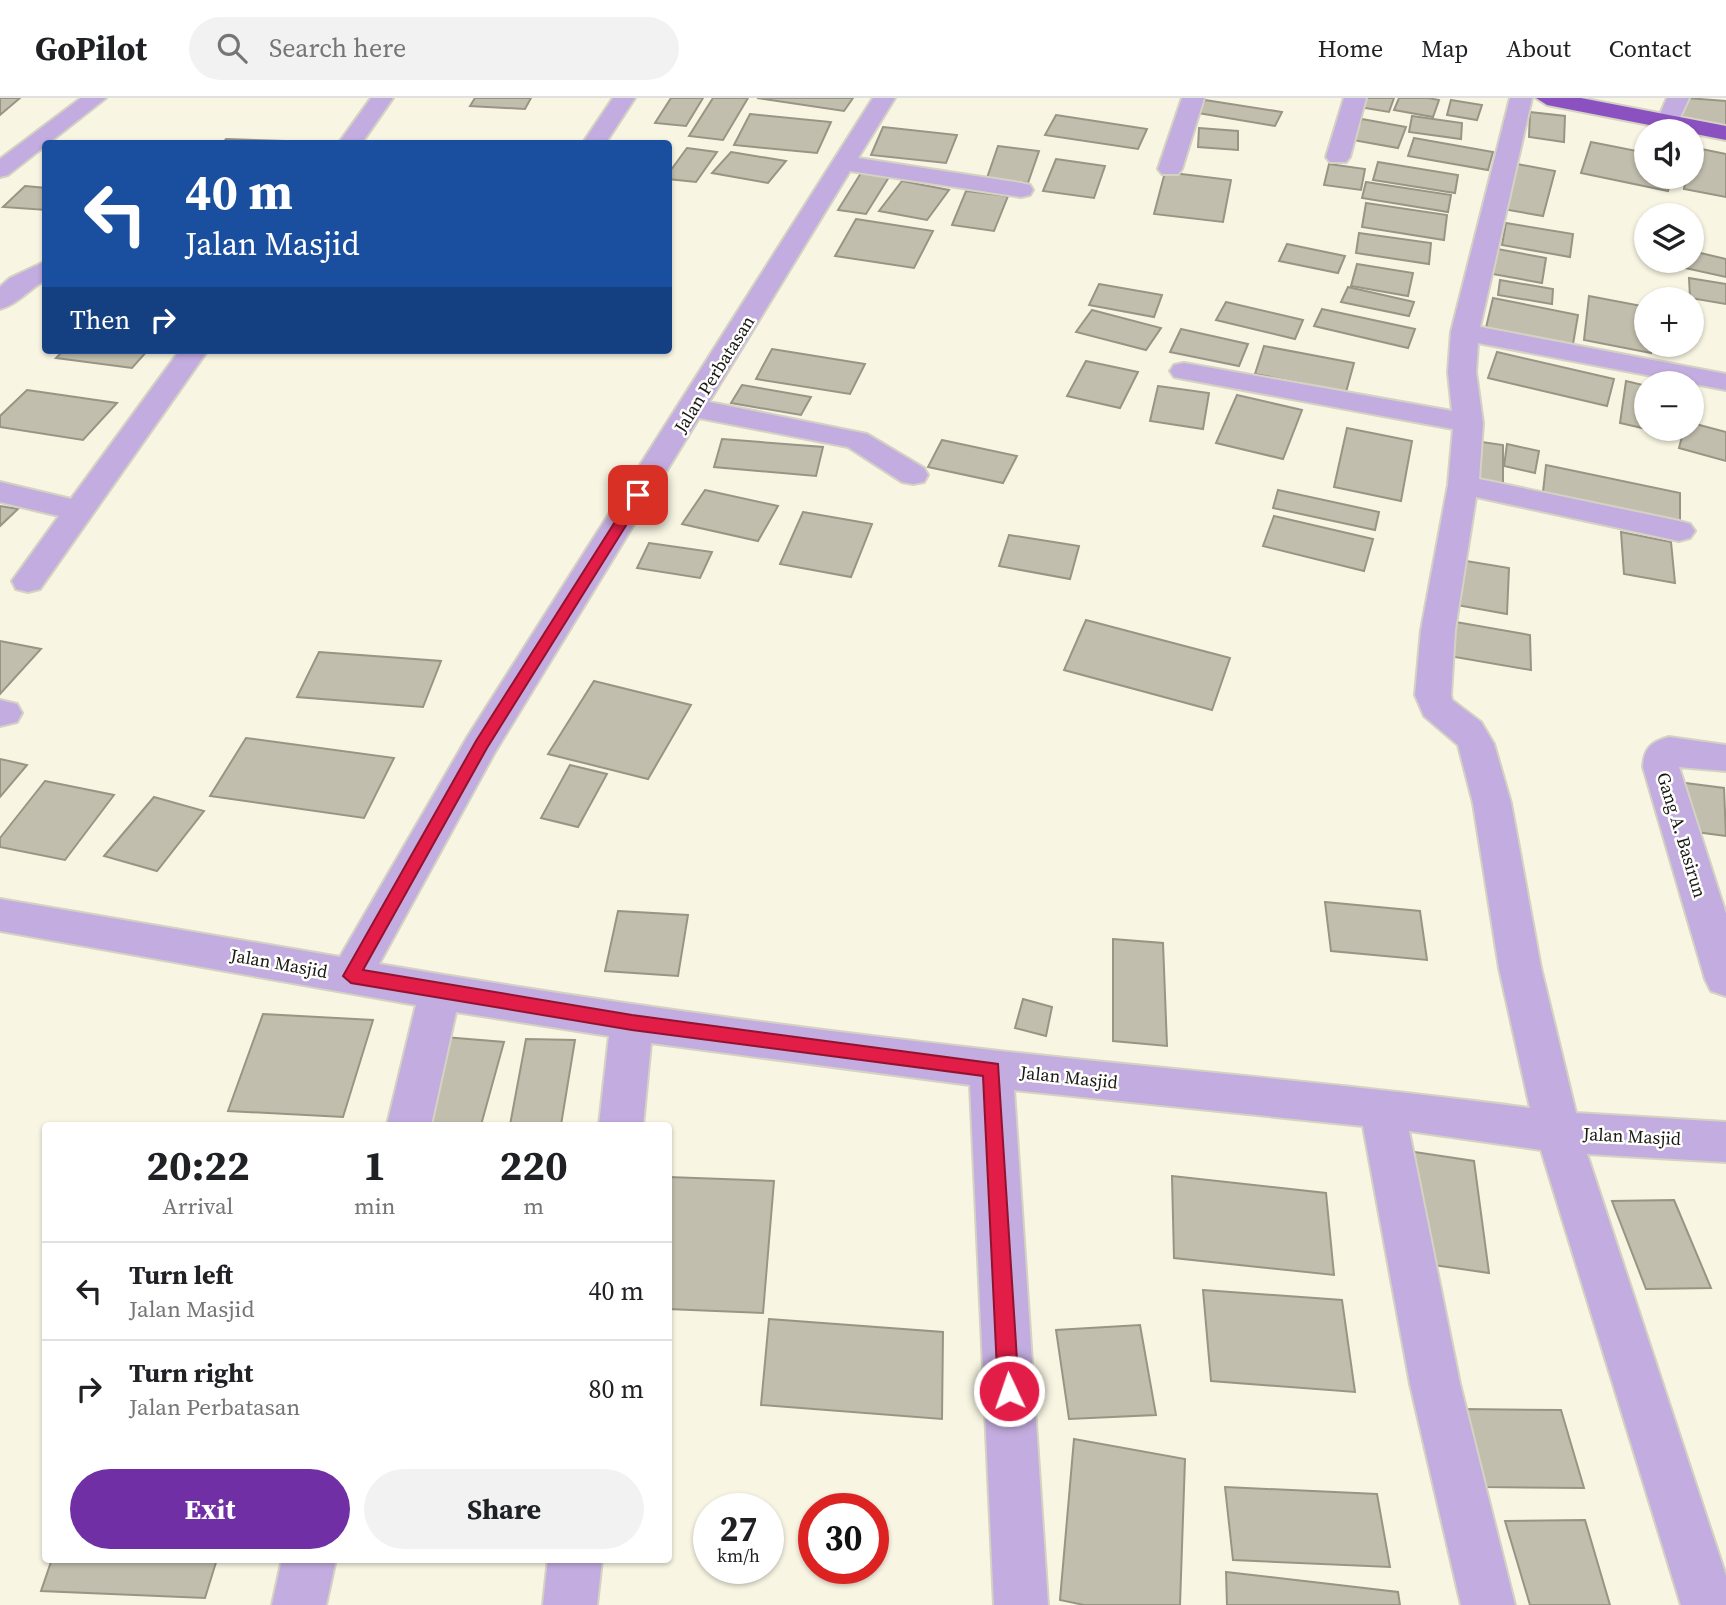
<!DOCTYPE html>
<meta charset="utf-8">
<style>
body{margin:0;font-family:"Source Serif 4",serif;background:#f2f2f2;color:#202124;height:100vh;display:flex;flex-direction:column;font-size:26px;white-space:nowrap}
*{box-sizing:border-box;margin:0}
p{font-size:23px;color:#757577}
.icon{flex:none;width:38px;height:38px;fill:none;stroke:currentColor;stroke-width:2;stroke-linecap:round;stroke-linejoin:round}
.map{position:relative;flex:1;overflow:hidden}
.panel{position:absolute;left:42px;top:1024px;width:630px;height:441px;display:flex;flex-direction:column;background:#fff;border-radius:7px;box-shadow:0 2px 5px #0004}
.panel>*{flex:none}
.top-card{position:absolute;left:42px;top:42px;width:630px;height:214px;border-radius:7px;box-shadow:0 2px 5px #0004;background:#1a4fa0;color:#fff;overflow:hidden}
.buttons{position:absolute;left:1634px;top:21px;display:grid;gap:14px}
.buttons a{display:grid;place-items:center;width:70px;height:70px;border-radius:50%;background:#fff;box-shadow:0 2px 5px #0004;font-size:35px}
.speed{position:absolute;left:693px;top:1395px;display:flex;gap:14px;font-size:35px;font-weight:700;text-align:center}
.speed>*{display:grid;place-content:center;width:91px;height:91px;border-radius:50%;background:#fff;box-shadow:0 2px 5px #0004;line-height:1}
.speed small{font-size:18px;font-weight:400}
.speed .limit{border:10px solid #d22;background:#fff;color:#111}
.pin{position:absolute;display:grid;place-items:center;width:60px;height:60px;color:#fff;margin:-30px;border-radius:14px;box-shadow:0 4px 10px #0006}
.me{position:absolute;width:77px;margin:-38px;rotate:357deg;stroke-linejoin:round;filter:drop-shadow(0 0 5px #0008)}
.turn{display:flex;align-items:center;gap:24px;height:147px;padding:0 28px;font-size:32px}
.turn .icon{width:91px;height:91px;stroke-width:2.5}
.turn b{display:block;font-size:49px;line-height:60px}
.then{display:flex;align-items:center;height:66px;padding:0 28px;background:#0003;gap:14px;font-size:26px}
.eta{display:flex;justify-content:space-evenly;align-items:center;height:119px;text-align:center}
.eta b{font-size:42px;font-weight:700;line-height:49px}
.primary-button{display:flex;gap:14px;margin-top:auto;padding:14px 28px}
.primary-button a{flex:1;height:80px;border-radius:42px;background:#702fa4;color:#fff;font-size:28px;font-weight:700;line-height:80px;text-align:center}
.primary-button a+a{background:#f2f2f2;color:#202124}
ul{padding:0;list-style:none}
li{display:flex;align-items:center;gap:21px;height:98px;padding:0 28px;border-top:2px solid #e0e0e0}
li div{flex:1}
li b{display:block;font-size:26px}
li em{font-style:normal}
header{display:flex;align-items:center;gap:42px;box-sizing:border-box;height:98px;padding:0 35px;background:#fff;border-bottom:2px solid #e0e0e0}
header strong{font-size:33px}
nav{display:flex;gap:38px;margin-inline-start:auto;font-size:24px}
.search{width:490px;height:63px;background:#f2f2f2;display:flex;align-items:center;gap:18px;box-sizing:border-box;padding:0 24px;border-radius:38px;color:#757577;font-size:26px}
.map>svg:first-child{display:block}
.building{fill:#c1bead;stroke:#989585;stroke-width:2}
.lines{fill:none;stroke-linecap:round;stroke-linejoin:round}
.minor-casing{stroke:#d4d2c2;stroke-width:4}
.highway-casing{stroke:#d4d2c2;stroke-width:4}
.minor{fill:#c3acdf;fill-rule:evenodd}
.highway{fill:#8b51c0;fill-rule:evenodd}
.route{fill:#e11d48;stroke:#92132f;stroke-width:2}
.labels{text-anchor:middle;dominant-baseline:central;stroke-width:5;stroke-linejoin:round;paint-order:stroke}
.street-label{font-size:18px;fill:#1a1812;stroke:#fff}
</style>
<header>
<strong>GoPilot</strong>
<div class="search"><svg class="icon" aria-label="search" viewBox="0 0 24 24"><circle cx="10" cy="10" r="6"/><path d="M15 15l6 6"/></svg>Search here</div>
<nav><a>Home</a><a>Map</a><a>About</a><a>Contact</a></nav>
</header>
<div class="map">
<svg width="1726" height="1507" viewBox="0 0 1726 1507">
<rect width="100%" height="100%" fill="#f8f5e3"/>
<!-- building -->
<g class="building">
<polygon points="0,0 20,0 0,17"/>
<polygon points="475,0 531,0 525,11 470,8"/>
<polygon points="671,0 703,0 686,28 655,25"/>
<polygon points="713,0 748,0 723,42 689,38"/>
<polygon points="757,0 853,0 844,13"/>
<polygon points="1362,0 1394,0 1389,14 1359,9"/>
<polygon points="1399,0 1428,0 1439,2 1433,19 1394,12"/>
<polygon points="1687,0 1726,3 1726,29 1678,18"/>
<polygon points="1205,2 1282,14 1275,28 1198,15"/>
<polygon points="1451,2 1482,7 1477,22 1447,17"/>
<polygon points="1530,14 1565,18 1564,44 1529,39"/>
<polygon points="750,16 831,24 817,55 734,47"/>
<polygon points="1056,17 1147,31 1138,51 1045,37"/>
<polygon points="1412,18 1462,25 1461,41 1409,34"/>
<polygon points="1362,21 1406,29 1398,50 1353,42"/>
<polygon points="883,29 957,37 946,65 871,57"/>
<polygon points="1199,30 1238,33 1238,52 1198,49"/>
<polygon points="1414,40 1493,54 1488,72 1408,58"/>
<polygon points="226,41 316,44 222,46"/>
<polygon points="1591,44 1647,55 1647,79 1672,79 1668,93 1581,75"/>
<polygon points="998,48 1039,53 1028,85 987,80"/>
<polygon points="1692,49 1726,56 1726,99 1684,91 1686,79 1692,79"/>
<polygon points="687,50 717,54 696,84 668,81 668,76"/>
<polygon points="731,54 786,63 768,85 712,75"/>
<polygon points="1056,61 1105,68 1094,100 1043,93"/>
<polygon points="1378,64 1458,77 1455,95 1373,82"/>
<polygon points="1329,66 1365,71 1361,92 1324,87"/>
<polygon points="1517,66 1555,73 1543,118 1503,111"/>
<polygon points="1165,74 1231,82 1223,124 1154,116"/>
<polygon points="861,75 889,79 866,116 838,112"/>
<polygon points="902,83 949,92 927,122 879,113"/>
<polygon points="1366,84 1451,97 1448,114 1362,100"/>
<polygon points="25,88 46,90 46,112 3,109"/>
<polygon points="966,93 1008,98 994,133 952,127"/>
<polygon points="1366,105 1447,117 1444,142 1362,129"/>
<polygon points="856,121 933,133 914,170 835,158"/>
<polygon points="1506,125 1573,136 1570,159 1502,147"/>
<polygon points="1359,135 1431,145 1429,166 1356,155"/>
<polygon points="1287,146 1345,158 1338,175 1279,163"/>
<polygon points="1492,150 1546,160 1542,185 1487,175"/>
<polygon points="1692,153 1726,161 1726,179 1676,168 1677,163 1692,163"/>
<polygon points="1357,166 1413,175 1408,198 1351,188"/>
<polygon points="1689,180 1726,186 1726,206 1690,200"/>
<polygon points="1500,182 1553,191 1552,206 1498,197"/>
<polygon points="1099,186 1162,197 1154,219 1089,207"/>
<polygon points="1348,189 1414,204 1409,218 1341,204"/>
<polygon points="1589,198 1647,209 1647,247 1651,247 1651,255 1584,242"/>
<polygon points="1493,200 1578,217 1572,252 1485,234"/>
<polygon points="1226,204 1303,222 1295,241 1216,222"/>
<polygon points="1322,211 1415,231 1408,250 1314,228"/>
<polygon points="1092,212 1161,230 1146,252 1076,234"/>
<polygon points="1181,231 1248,246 1239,268 1170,254"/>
<polygon points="1264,248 1354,265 1346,294 1255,276"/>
<polygon points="772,251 865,266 850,296 756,281"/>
<polygon points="64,252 148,252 132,270 56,260"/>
<polygon points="1497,254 1614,281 1607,308 1488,280"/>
<polygon points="1086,263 1138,274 1120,310 1067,298"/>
<polygon points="1626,283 1647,288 1647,331 1678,331 1677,338 1620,325"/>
<polygon points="742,287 811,299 801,317 731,305"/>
<polygon points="1158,288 1209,295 1203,331 1150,323"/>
<polygon points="27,292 117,305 83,342 0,329 0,318"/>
<polygon points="1237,297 1302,312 1283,361 1216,345"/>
<polygon points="1692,325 1726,334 1726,363 1679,350 1684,331 1692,331"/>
<polygon points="1347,330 1412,343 1401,403 1334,389"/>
<polygon points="722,341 823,349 816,378 714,369"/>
<polygon points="942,342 1017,358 1003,385 928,369"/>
<polygon points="1468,342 1503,347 1503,386 1468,381"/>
<polygon points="1507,346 1539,353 1535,375 1504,368"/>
<polygon points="1546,367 1680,395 1680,423 1543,394"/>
<polygon points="705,392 778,408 758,443 682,426"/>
<polygon points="1278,392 1379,414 1375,432 1273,410"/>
<polygon points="0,408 18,411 0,428"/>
<polygon points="803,414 872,426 851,479 780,466"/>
<polygon points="1274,418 1373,441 1364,473 1263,448"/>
<polygon points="1621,434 1671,444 1675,485 1624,476"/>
<polygon points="1009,437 1079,448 1070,481 999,468"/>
<polygon points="649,445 712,454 700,480 637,470"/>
<polygon points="1454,461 1509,470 1507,516 1451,506"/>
<polygon points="1086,522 1230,560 1212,612 1064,572"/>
<polygon points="1450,523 1530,537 1531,572 1449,558"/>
<polygon points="0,543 41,551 0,596"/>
<polygon points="319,554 441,563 423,609 297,599"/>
<polygon points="594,583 691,607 648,681 548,656"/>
<polygon points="246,640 394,660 364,720 210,698"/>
<polygon points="0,661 27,667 0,699"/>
<polygon points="570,667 607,676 578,729 541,720"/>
<polygon points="45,683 114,697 65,762 0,749 0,740"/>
<polygon points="1670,683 1724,690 1726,738 1681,732"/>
<polygon points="154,699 204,713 157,773 104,758"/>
<polygon points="1325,804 1420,813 1427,862 1331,853"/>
<polygon points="618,813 688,817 678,878 605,873"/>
<polygon points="1113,841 1163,845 1167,948 1113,943"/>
<polygon points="1023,901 1052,909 1046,938 1015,930"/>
<polygon points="263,916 373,922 343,1019 228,1013"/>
<polygon points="444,939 504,944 481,1027 417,1027"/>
<polygon points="526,941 575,942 561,1027 510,1027"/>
<polygon points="1408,1053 1474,1063 1489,1175 1420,1165"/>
<polygon points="1172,1078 1326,1095 1334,1177 1174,1160"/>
<polygon points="668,1079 774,1083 763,1215 668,1211"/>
<polygon points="1674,1102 1711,1190 1646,1191 1612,1103"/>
<polygon points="1203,1192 1342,1202 1355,1294 1211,1283"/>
<polygon points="769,1221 943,1234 942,1321 761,1307"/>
<polygon points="1140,1227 1156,1317 1069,1321 1056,1232"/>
<polygon points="1462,1311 1561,1312 1584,1390 1483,1389"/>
<polygon points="1074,1341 1185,1361 1180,1507 1084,1507 1060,1502"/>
<polygon points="1225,1389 1377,1396 1390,1469 1233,1462"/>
<polygon points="1585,1422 1610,1507 1530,1507 1505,1423"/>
<polygon points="52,1461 217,1461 205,1500 41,1493"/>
<polygon points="1226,1474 1398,1494 1400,1507 1227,1507"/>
</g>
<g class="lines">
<!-- minor casing -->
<g class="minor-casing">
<g id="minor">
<polygon points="81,0 106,0 8,77 0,79 0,61"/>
<polygon points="371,0 393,0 361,46 338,46"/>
<polygon points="613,0 635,0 605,46 582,46"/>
<path d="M873,0H895L858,60L1021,85L1030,87L1033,92L1030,97L1021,99L850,73L709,304L867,336L924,370L928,377L924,384L913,386L902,384L848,349L699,320L495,654L379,866C582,901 786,929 991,952C1171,972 1351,986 1530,1010L1499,870L1473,705L1458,647L1424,618L1415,597L1421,532L1448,387L1453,331L1184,281L1174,279L1170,273L1174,267L1184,265L1452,313L1448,274L1451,234L1510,0H1532L1480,229L1726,276V292L1478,245L1476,274L1483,325L1479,381L1679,423L1690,426L1695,433L1690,440L1679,443L1476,399L1455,532L1451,597L1452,602L1481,624L1494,646L1511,705L1541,870L1576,1015L1726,1024V1064L1587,1056L1726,1478V1507H1681L1541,1052L1409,1033L1460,1286L1515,1507H1461L1410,1286L1363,1028L1014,992L1048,1507H994L970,987L651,945L643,1027H599L609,938L456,914L431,1027H387L416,907L0,833V801L340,859L468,638Z"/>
<polygon points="1182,0 1204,0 1182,71 1178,76 1162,76 1158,71"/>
<polygon points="1344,0 1366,0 1350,59 1346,64 1330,64 1326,59"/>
<polygon points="1667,0 1689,0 1676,28 1668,30 1657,23"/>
<path d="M46,163V182C30,190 17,207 0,211V189L10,180Z"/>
<polygon points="180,252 208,252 40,491 28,494 16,491 12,483 59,418 0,404 0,384 71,401"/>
<polygon points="0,602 17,606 22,615 17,624 0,628"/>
<path d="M1669,639L1726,647V673L1679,669L1726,816V898L1711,893L1705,881L1643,669C1644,650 1651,644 1669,639Z"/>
<polygon points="282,1461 336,1461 326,1507 272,1507"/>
<polygon points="548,1461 602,1461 597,1507 543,1507"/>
</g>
</g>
<!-- highway casing -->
<g class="highway-casing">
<polygon id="highway" points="1536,0 1581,0 1726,28 1726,42 1547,7"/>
</g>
<!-- minor -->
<use href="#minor" class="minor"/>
<!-- highway -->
<use href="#highway" class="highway"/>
</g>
<!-- route -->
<polygon class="route" points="638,393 645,397 487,650 363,872 632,917 998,966 1019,1293 1016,1300 1009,1303 1002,1300 998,1293 983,978 632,932 351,885 343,878 476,643 632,397"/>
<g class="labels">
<!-- street labels -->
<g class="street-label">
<text transform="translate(714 276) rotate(-58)">Jalan Perbatasan</text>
<text transform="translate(1682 737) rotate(73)">Gang A. Basirun</text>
<text transform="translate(279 865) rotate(10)">Jalan Masjid</text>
<text transform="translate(1069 979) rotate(6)">Jalan Masjid</text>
<text transform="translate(1632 1038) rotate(3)">Jalan Masjid</text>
</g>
</g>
</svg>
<div class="buttons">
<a><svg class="icon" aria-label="sound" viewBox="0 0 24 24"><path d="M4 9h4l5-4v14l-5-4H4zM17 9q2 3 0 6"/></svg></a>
<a><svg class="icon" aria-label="layers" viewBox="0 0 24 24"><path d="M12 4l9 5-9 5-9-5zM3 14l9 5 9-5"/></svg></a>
<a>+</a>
<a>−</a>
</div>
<div class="speed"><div>27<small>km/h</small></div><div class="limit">30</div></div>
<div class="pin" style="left:638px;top:397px;background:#d93025"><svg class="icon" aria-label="arrive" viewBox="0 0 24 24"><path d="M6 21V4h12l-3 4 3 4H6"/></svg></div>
<svg class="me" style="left:1009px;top:1293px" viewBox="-20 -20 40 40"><circle r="17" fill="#e11d48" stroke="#fff" stroke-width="3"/><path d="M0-11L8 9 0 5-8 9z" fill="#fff"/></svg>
<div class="top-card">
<div class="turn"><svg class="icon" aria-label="left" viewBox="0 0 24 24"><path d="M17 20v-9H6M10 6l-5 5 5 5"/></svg><div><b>40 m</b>Jalan Masjid</div></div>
<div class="then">Then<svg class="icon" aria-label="right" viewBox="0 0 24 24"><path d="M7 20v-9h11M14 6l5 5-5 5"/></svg></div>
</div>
<section class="panel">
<div class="eta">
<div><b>20:22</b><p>Arrival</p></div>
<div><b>1</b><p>min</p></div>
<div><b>220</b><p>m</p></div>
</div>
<ul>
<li><svg class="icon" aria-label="left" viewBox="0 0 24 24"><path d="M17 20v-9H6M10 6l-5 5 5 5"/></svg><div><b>Turn left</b><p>Jalan Masjid</p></div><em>40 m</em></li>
<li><svg class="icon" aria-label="right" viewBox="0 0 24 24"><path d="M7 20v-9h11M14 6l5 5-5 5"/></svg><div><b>Turn right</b><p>Jalan Perbatasan</p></div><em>80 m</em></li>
</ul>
<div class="primary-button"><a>Exit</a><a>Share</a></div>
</section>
</div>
